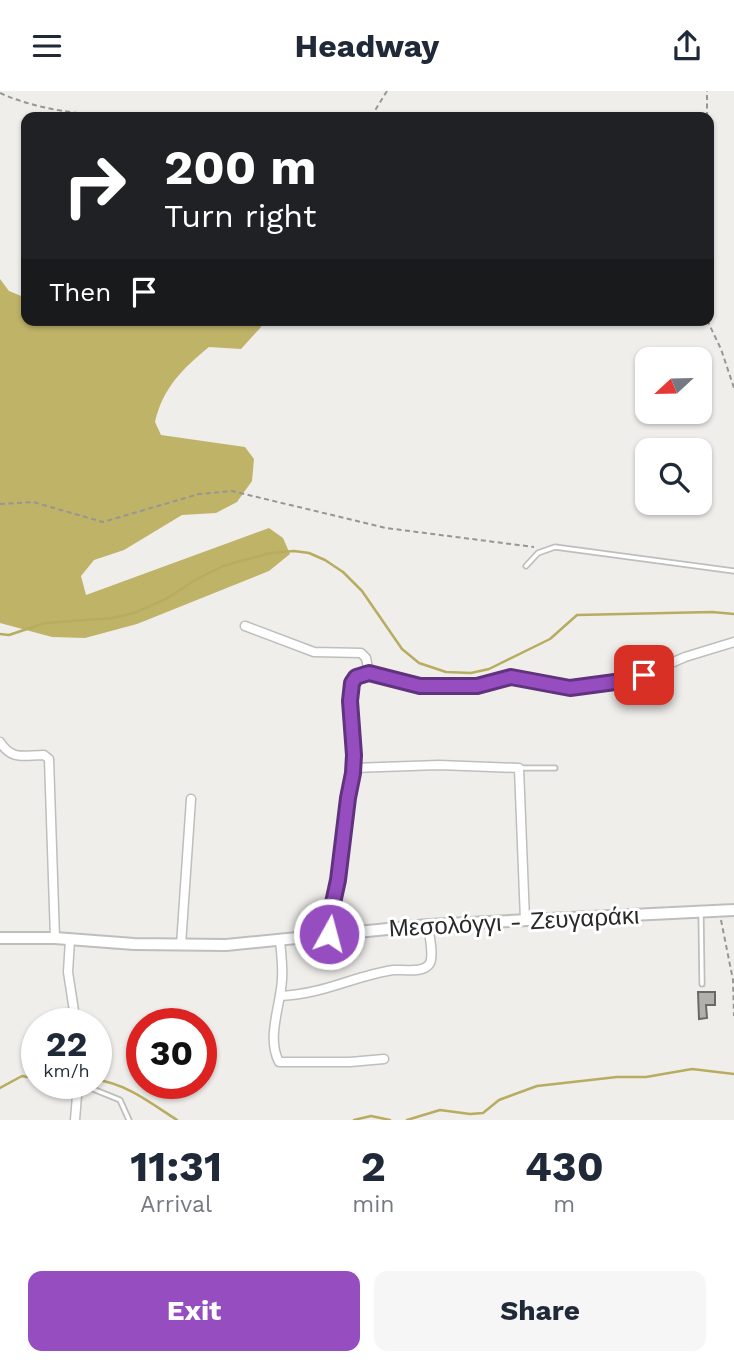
<!DOCTYPE html>
<meta charset="utf-8">
<style>
body{margin:0;font-family:"Work Sans",sans-serif;background:#f6f6f7;color:#1f2937;height:100vh;display:flex;flex-direction:column;font-size:26px;white-space:nowrap}
*{box-sizing:border-box;margin:0}
p{font-size:23px;color:#747a83}
.icon{flex:none;width:38px;height:38px;fill:none;stroke:currentColor;stroke-width:2;stroke-linecap:round;stroke-linejoin:round}
.map{position:relative;height:1029px;overflow:hidden}
.sheet{display:flex;flex-direction:column;background:#fff;flex:1}
.sheet>*{flex:none}
.banner{position:absolute;left:21px;top:21px;width:693px;height:214px;border-radius:14px;box-shadow:0 2px 5px #0004;background:#202124;color:#fff;overflow:hidden}
.needle{width:46px;rotate:248deg}
.tools{position:absolute;left:635px;top:256px;display:grid;gap:14px}
.tools a{display:grid;place-items:center;width:77px;height:77px;border-radius:14px;background:#fff;box-shadow:0 2px 5px #0004;font-size:35px}
.speed{position:absolute;left:21px;top:917px;display:flex;gap:14px;font-size:35px;font-weight:700;text-align:center}
.speed>*{display:grid;place-content:center;width:91px;height:91px;border-radius:50%;background:#fff;box-shadow:0 2px 5px #0004;line-height:1}
.speed small{font-size:18px;font-weight:400}
.speed .limit{border:10px solid #d22;background:#fff;color:#111}
.pin{position:absolute;display:grid;place-items:center;width:60px;height:60px;color:#fff;margin:-30px;border-radius:14px;box-shadow:0 4px 10px #0006}
.me{position:absolute;width:77px;margin:-38px;rotate:7deg;stroke-linejoin:round;filter:drop-shadow(0 0 5px #0008)}
.turn{display:flex;align-items:center;gap:24px;height:147px;padding:0 28px;font-size:32px}
.turn .icon{width:91px;height:91px;stroke-width:2.5}
.turn b{display:block;font-size:49px;line-height:60px}
.then{display:flex;align-items:center;height:66px;padding:0 28px;background:#0003;gap:14px;font-size:26px}
.eta{display:flex;justify-content:space-evenly;align-items:center;height:119px;text-align:center}
.eta b{font-size:42px;font-weight:700;line-height:49px}
.primary-button{display:flex;gap:14px;margin-top:auto;padding:14px 28px}
.primary-button a{flex:1;height:80px;border-radius:14px;background:#954dc0;color:#fff;font-size:28px;font-weight:700;line-height:80px;text-align:center}
.primary-button a+a{background:#f6f6f7;color:#1f2937}
header{display:flex;justify-content:space-between;align-items:center;height:91px;padding:0 28px;background:#fff;font-size:32px;font-weight:700}
.map>svg:first-child{display:block}
.forest{fill:#bfb368}
.lines{fill:none;stroke-linecap:round;stroke-linejoin:round}
.stream{stroke:#b8ac61;stroke-width:2.5}
.building{fill:#b1b0ad;stroke:#696966;stroke-width:2}
.service-casing{stroke:#bebebb;stroke-width:7}
.minor-casing{stroke:#bebebb;stroke-width:11}
.secondary-casing{stroke:#bebebb;stroke-width:14}
.path{stroke:#979694;stroke-width:2;stroke-dasharray:5 3.5;stroke-linecap:butt}
.service{stroke:#fff;stroke-width:3.5}
.minor{stroke:#fff;stroke-width:8}
.secondary{stroke:#fff;stroke-width:10}
.route-casing{stroke:#61327d;stroke-width:18}
.route{stroke:#954dc0;stroke-width:12}
.labels{text-anchor:middle;dominant-baseline:central;stroke-width:6;stroke-linejoin:round;paint-order:stroke}
.street-label{font-size:24px;fill:#292928;stroke:#fff}
</style>
<header><svg class="icon" aria-label="menu" viewBox="0 0 24 24"><path d="M4 6h16M4 12h16M4 18h16"/></svg>Headway<svg class="icon" aria-label="share" viewBox="0 0 24 24"><path d="M12 15V3M7 8l5-5 5 5M5 13v7h14v-7"/></svg></header>
<div class="map">
<svg width="734" height="1029" viewBox="0 0 734 1029">
<rect width="100%" height="100%" fill="#efeeeb"/>
<!-- forest -->
<path class="forest" d="M0,188L9,200L26,207V229H262L261,236L241,258L209,256C182,278 163,297 155,331L161,344L245,356L254,368L252,390L237,411L216,422L182,424L124,459L94,469L81,485L86,504L269,437L283,447L290,463L269,480L137,533L85,547L52,546L0,532Z"/>
<g class="lines">
<!-- stream -->
<g class="stream">
<polyline points="0,543 9,544 45,532 113,527 134,522 166,508 197,488 223,475 270,462 294,460 309,462 325,469 343,481 362,500 402,558 419,572 446,581 471,582 489,578 550,548 577,524 712,521 734,523"/>
<path d="M96,989C126,992 152,1013 177,1029"/>
<polyline points="0,997 22,985 37,988"/>
<polyline points="354,1029 371,1025 390,1029"/>
<polyline points="407,1029 440,1019 470,1023 483,1022 499,1009 537,995 617,986 646,986 692,978 734,983"/>
</g>
</g>
<!-- building -->
<polygon class="building" points="698,901 715,901 715,914 706,914 707,927 699,928"/>
<g class="lines">
<!-- service casing -->
<g class="service-casing">
<g id="service">
<polyline points="526,475 538,462 555,456 734,480"/>
<polyline points="519,677 555,677"/>
<polyline points="701,822 702,893"/>
<polyline points="78,992 120,1009 129,1029"/>
</g>
</g>
<!-- minor casing -->
<g class="minor-casing">
<g id="minor">
<polyline points="245,535 314,561 361,562 366,567 369,582"/>
<path d="M0,651C12,670 24,664 44,664L49,668L55,847"/>
<polyline points="353,677 439,674 519,677 525,829"/>
<polyline points="329,843 348,707 353,682 350,610 352,592 357,586 369,582 420,595 477,595 511,586 570,596 589,596 644,584 685,566 734,551"/>
<polyline points="70,849 68,881 76,933"/>
<path d="M280,849C281,862 283,875 282,888C281,914 266,946 279,971H350L384,968"/>
<polyline points="181,854 191,708"/>
<path d="M281,905C324,903 354,885 393,879C403,878 424,883 430,872C434,863 429,844 428,834"/>
<polyline points="75,1029 78,992"/>
</g>
</g>
<!-- secondary casing -->
<g class="secondary-casing">
<polyline id="secondary" points="0,847 55,847 134,853 226,854 428,834 734,819"/>
</g>
<!-- path -->
<g class="path">
<path d="M0,2C38,19 79,23 121,26"/>
<polyline points="371,26 387,0"/>
<polyline points="707,26 707,0"/>
<polyline points="707,229 721,258 734,297"/>
<polyline points="0,413 33,411 103,431 199,403 232,400 386,437 534,456"/>
<polyline points="721,829 733,889 734,925"/>
</g>
<!-- service -->
<use href="#service" class="service"/>
<!-- minor -->
<use href="#minor" class="minor"/>
<!-- secondary -->
<use href="#secondary" class="secondary"/>
</g>
<g class="lines">
<!-- route casing -->
<g class="route-casing">
<polyline id="route" points="329,843 331,821 338,789 348,707 353,682 354,664 350,610 352,592 356,586 369,582 420,595 477,595 511,586 570,597 615,591 644,584"/>
</g>
<!-- route -->
<use href="#route" class="route"/>
</g>
<g class="labels">
<!-- street labels -->
<g class="street-label">
<text transform="translate(514 831) rotate(-3)">Μεσολόγγι - Ζευγαράκι</text>
</g>
</g>
</svg>
<div class="tools">
<a><svg class="needle" viewBox="-14 -14 28 28"><path d="M0-13l5 13h-10z" fill="#e53935"/><path d="M0 13l5-13h-10z" fill="#747a83"/></svg></a>
<a><svg class="icon" aria-label="search" viewBox="0 0 24 24"><circle cx="10" cy="10" r="6"/><path d="M15 15l6 6"/></svg></a>
</div>
<div class="speed"><div>22<small>km/h</small></div><div class="limit">30</div></div>
<div class="pin" style="left:644px;top:584px;background:#d93025"><svg class="icon" aria-label="arrive" viewBox="0 0 24 24"><path d="M6 21V4h12l-3 4 3 4H6"/></svg></div>
<svg class="me" style="left:329px;top:843px" viewBox="-20 -20 40 40"><circle r="17" fill="#954dc0" stroke="#fff" stroke-width="3"/><path d="M0-11L8 9 0 5-8 9z" fill="#fff"/></svg>
<div class="banner">
<div class="turn"><svg class="icon" aria-label="right" viewBox="0 0 24 24"><path d="M7 20v-9h11M14 6l5 5-5 5"/></svg><div><b>200 m</b>Turn right</div></div>
<div class="then">Then<svg class="icon" aria-label="arrive" viewBox="0 0 24 24"><path d="M6 21V4h12l-3 4 3 4H6"/></svg></div>
</div>
</div>
<section class="sheet">
<div class="eta">
<div><b>11:31</b><p>Arrival</p></div>
<div><b>2</b><p>min</p></div>
<div><b>430</b><p>m</p></div>
</div>
<div class="primary-button"><a>Exit</a><a>Share</a></div>
</section>
